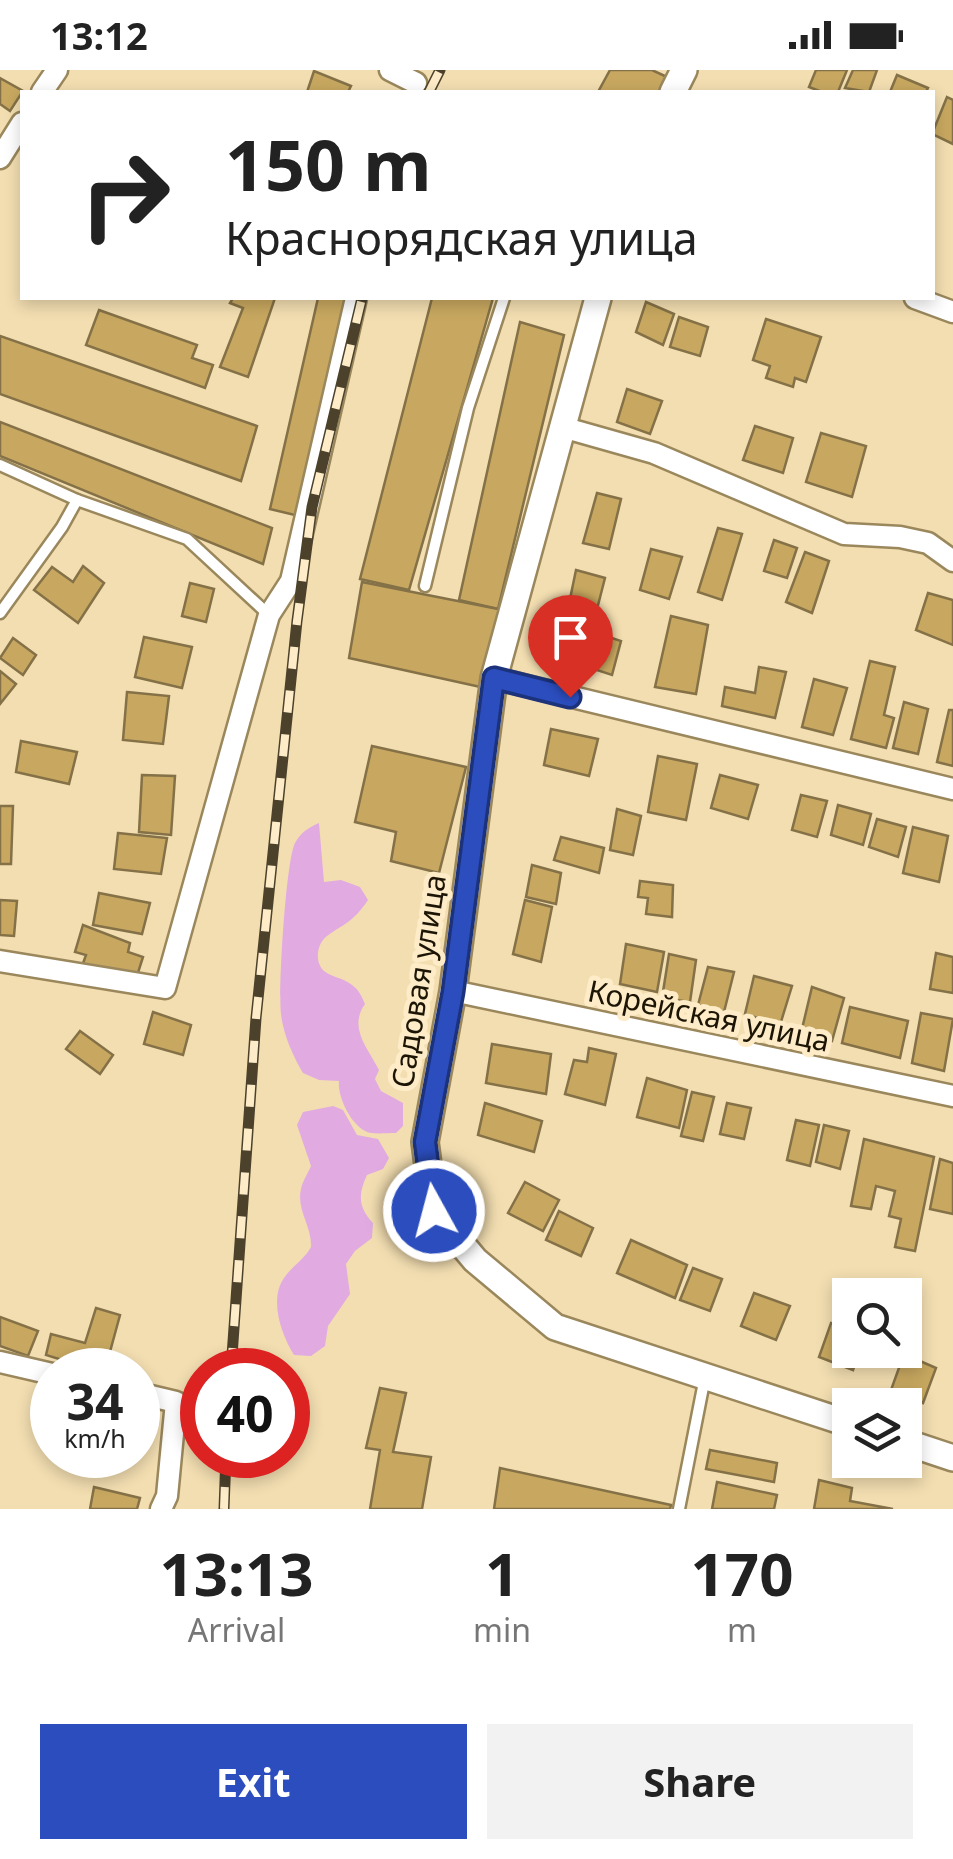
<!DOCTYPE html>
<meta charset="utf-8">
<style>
body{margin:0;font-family:"Noto Sans",sans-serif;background:#f2f2f2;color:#222;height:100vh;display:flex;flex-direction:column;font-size:38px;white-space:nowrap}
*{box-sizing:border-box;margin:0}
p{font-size:32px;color:#767676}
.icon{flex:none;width:55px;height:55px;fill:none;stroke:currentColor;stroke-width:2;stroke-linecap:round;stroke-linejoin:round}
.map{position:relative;height:1439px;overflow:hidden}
.drawer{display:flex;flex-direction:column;background:#fff;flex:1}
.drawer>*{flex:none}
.hud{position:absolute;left:20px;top:20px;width:915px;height:210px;border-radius:0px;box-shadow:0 5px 15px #0003;background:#fff;color:#222;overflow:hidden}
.tools{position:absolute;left:832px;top:1208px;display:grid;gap:20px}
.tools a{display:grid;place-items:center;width:90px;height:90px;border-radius:0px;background:#fff;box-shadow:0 5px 15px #0003;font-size:50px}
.speed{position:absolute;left:30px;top:1278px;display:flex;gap:20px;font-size:50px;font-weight:700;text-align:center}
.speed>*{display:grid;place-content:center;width:130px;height:130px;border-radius:50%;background:#fff;box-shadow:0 5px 15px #0003;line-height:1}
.speed small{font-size:25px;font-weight:400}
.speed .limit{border:15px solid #d22;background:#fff;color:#111}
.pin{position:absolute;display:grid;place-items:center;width:85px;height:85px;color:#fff;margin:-102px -42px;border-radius:50% 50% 50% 0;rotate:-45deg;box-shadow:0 0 10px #0007}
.pin .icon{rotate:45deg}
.me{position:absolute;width:110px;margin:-55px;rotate:353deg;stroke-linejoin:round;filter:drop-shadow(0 0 8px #0008)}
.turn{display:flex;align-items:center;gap:35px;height:210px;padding:0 40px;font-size:45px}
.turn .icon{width:130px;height:130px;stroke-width:2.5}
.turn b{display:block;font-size:70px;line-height:85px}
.eta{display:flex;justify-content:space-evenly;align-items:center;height:170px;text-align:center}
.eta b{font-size:60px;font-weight:700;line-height:70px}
.button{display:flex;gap:20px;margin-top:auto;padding:20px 40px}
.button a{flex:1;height:115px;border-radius:0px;background:#2b4dbd;color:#fff;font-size:40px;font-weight:700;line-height:115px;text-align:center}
.button a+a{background:#f2f2f2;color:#222}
.status{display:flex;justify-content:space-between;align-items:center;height:70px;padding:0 50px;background:#fff;direction:ltr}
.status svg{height:28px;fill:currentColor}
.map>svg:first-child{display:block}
.green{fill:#e1abe1}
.building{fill:#c8a860;stroke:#847147;stroke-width:2.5}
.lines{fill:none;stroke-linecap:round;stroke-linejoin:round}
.service-casing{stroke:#9a875c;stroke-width:15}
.minor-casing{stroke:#9a875c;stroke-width:25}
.tertiary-casing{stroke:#9a875c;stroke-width:30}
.service{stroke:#fff;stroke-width:10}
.minor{stroke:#fff;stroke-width:20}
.tertiary{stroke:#fff;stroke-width:25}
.rail-casing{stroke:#4c422c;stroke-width:11}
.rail{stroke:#fdecc7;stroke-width:8;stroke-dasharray:22;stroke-linecap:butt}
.route-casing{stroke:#1c327b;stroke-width:25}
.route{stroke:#2b4dbd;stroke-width:18}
.labels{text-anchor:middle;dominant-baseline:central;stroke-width:10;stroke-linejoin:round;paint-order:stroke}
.street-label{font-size:30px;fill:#1c1505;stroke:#fdecc7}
</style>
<div class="status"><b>13:12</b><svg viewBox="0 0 49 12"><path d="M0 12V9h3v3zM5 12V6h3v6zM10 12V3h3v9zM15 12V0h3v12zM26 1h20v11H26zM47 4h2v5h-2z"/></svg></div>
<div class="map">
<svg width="953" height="1439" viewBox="0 0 953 1439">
<rect width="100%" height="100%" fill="#f3deb1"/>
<!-- green -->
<g class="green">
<path d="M319,753L324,812L341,810L360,817L368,830C353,852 347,852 327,866C317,873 314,892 324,901C331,907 344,908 352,915C359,920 362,927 365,934C348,958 368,978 379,1000L375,1009L381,1021L403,1033V1056L396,1063C388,1063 378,1064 371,1063C353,1060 337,1027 339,1011L319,1010L303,1003C293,986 283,964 281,944C278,921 286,790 295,773C301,762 308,758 319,753Z"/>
<path d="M333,1036L343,1040L357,1065L378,1069L389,1088L383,1099L367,1105C358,1124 358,1137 373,1153L372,1168L355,1181L346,1194L350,1224L328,1256L325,1276L311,1286L294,1285C281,1264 269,1229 284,1208C292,1196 304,1190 311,1177C312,1156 296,1140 301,1119C302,1112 308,1103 311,1096L297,1055L303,1042Z"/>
</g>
<!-- building -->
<g class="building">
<polygon points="610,0 652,0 667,7 661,22 598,22"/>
<polygon points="816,0 847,0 838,22 822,22 809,17"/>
<polygon points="853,0 877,0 869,22 845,18"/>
<polygon points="314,1 351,16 348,22 307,22"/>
<polygon points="897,5 928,18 926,22 890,22"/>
<polygon points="0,8 23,21 10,41 0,34"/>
<polygon points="947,27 953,30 953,74 932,64"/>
<polygon points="233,228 275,228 248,307 220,297 243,238 230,233"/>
<polygon points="318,228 350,228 299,446 270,439"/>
<polygon points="432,228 493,228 409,520 360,509"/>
<polygon points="646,232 674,244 663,275 636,262"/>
<polygon points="99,240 197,275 192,288 213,295 205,318 86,275"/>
<polygon points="679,247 708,257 700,286 670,277"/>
<polygon points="766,249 821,267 806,312 795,308 793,317 766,308 770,296 753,290"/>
<polygon points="520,252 564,265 498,539 459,530"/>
<polygon points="0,266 257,356 241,411 0,324"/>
<polygon points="627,319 662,331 650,364 617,352"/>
<polygon points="0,352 272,458 263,494 0,386"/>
<polygon points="755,356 793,368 783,403 743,390"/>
<polygon points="821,363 866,376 852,427 806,412"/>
<polygon points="597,423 621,429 609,479 583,473"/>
<polygon points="718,458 742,464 722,530 698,522"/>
<polygon points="774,470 797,478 787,508 764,501"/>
<polygon points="651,479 682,487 669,529 640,520"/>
<polygon points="805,482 829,491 812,543 786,532"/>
<polygon points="83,496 104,513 78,553 34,520 52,497 73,512"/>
<polygon points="576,500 605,508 597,539 570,529"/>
<polygon points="362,512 503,540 485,618 349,588"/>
<polygon points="190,513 214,519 206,552 182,546"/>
<polygon points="928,523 953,530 953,575 916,560"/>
<polygon points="671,546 708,555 696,624 655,617"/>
<polygon points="570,554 621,571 612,605 560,588"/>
<polygon points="144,567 192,577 182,618 135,607"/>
<polygon points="13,568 36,585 23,605 0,588"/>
<polygon points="870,591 895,597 884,645 894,648 886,678 851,669"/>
<polygon points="759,597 786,602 775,648 722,636 725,617 755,623"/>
<polygon points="0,601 16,614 0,634"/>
<polygon points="814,609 847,618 833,665 802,657"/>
<polygon points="127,622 169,626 163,674 123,670"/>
<polygon points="904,632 928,639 918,684 893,678"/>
<polygon points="949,640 953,640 953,696 937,692"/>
<polygon points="551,659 598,669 589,706 544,695"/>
<polygon points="21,671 77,682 69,714 16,702"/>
<polygon points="372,676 466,697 439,803 391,791 396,762 355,752"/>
<polygon points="658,686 697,694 686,750 648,742"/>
<polygon points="142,705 175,706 171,765 139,762"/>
<polygon points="720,705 758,715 748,749 711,738"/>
<polygon points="801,725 827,731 817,767 792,760"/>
<polygon points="838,735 871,744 863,775 831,765"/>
<polygon points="0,736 13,736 11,794 0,794"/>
<polygon points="617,739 641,746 633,785 610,780"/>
<polygon points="877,749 906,757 898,787 869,777"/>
<polygon points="913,757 948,766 939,812 903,803"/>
<polygon points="118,763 167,768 161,804 114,799"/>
<polygon points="561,767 604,778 599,803 554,790"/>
<polygon points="532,795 561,803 556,834 526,827"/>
<polygon points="640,811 673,815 672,847 646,844 648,828 638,827"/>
<polygon points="99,823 150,833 142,864 93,855"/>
<polygon points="0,830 17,831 14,866 0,865"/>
<polygon points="525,830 552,837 541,892 513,884"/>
<polygon points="83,855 130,873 128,882 143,887 136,909 82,896 86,885 75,882"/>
<polygon points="626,874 664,882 657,922 620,914"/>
<polygon points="936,883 953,887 953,923 930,919"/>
<polygon points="669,884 696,890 690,932 662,928"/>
<polygon points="708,897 734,902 724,942 698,935"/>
<polygon points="754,906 792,916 780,955 745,944"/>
<polygon points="812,917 844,928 832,971 801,963"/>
<polygon points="850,937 908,951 900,988 842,973"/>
<polygon points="153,942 191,955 183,985 144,974"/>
<polygon points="921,943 953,949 944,1001 912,993"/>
<polygon points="80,961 113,985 100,1004 66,979"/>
<polygon points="492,974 551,984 546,1024 486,1013"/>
<polygon points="589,978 616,984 605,1035 565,1024 574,990 587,992"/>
<polygon points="647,1008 687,1020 679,1058 637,1047"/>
<polygon points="692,1022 714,1027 703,1071 681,1066"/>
<polygon points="485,1033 542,1051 534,1082 478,1065"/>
<polygon points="727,1033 751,1038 744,1069 720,1064"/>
<polygon points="796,1050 819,1055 810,1096 787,1090"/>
<polygon points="824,1055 849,1061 840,1099 816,1092"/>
<polygon points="864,1069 934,1087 915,1181 895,1177 901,1149 889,1146 895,1121 876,1116 871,1139 851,1136"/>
<polygon points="940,1089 953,1093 953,1144 930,1139"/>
<polygon points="525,1112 559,1130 543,1161 508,1143"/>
<polygon points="559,1141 593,1158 581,1186 546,1170"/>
<polygon points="631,1170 687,1195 675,1228 617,1203"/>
<polygon points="693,1198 722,1209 710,1241 680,1230"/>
<polygon points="754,1223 790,1236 776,1270 741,1256"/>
<polygon points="96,1238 120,1245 105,1300 94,1300 46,1285 51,1264 85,1273"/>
<polygon points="0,1247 38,1261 28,1286 0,1276"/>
<polygon points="831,1253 850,1260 850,1280 860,1280 853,1300 819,1287"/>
<polygon points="904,1284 936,1298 923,1333 891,1320"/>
<polygon points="380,1318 406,1323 393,1382 431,1387 422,1439 370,1439 380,1380 366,1378"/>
<polygon points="710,1380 777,1393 774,1412 706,1399"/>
<polygon points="500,1398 671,1435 670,1439 494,1439"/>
<polygon points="819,1410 852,1418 850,1431 893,1439 814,1439"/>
<polygon points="717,1412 777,1425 774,1439 712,1439"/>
<polygon points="94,1417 140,1428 137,1439 90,1439"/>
</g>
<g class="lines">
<!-- service casing -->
<g class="service-casing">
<g id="service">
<polyline points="0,395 77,430 187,469 269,545"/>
<polyline points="425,516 468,338 504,228"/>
<polyline points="0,543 62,457 77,430"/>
<polyline points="679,1439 705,1307"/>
</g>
</g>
<!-- minor casing -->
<g class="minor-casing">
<g id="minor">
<polyline points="390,0 416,13"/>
<polyline points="42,22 57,0"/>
<polyline points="0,88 22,53"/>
<polyline points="915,228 953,242"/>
<polyline points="562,357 654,383 844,464 900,467 928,473 953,491"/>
<polyline points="494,608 953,719"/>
<polyline points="0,891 165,918 269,545 291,511 356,228"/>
<polyline points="453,921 953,1026"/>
<polyline points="0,1292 52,1304"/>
<polyline points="138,1323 176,1332 167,1426 161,1439"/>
</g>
</g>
<!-- tertiary casing -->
<g class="tertiary-casing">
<g id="tertiary">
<polyline points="673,22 684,0"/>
<polyline points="598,228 494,608 453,921 425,1072 434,1141 475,1190 555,1257 850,1354"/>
<polyline points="905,1372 953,1388"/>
</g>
</g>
<!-- service -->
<use href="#service" class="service"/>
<!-- minor -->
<use href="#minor" class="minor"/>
<!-- tertiary -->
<use href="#tertiary" class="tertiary"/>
<!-- rail casing -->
<g class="rail-casing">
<g id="rail">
<polyline points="429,22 440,0"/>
<polyline points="231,1300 256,948 297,551 312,437 362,228"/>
<polyline points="224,1439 226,1385"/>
</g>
</g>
<!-- rail -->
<use href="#rail" class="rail"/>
</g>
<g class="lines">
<!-- route casing -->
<g class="route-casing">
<polyline id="route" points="434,1141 425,1072 453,922 494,608 570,627"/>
</g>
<!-- route -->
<use href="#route" class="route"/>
</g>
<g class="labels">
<!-- street labels -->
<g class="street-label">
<text transform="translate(418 911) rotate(-81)">Садовая улица</text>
<text transform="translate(709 945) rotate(12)">Корейская улица</text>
</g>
</g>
</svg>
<div class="tools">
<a><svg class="icon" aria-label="search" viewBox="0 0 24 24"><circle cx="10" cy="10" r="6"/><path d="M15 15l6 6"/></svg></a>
<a><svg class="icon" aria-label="layers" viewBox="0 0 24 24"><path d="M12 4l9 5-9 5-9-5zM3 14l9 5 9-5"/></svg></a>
</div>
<div class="speed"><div>34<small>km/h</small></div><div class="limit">40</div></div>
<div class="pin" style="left:570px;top:627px;background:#d93025"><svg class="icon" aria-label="arrive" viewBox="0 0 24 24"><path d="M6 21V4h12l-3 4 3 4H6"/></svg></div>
<svg class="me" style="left:434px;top:1141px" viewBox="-20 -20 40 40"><circle r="17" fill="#2b4dbd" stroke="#fff" stroke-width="3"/><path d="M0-11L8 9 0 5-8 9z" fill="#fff"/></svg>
<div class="hud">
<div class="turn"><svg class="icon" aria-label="right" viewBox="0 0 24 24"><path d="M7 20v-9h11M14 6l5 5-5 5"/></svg><div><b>150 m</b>Краснорядская улица</div></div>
</div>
</div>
<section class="drawer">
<div class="eta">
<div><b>13:13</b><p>Arrival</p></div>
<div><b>1</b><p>min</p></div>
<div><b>170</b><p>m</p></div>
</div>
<div class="button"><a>Exit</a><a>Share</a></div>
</section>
